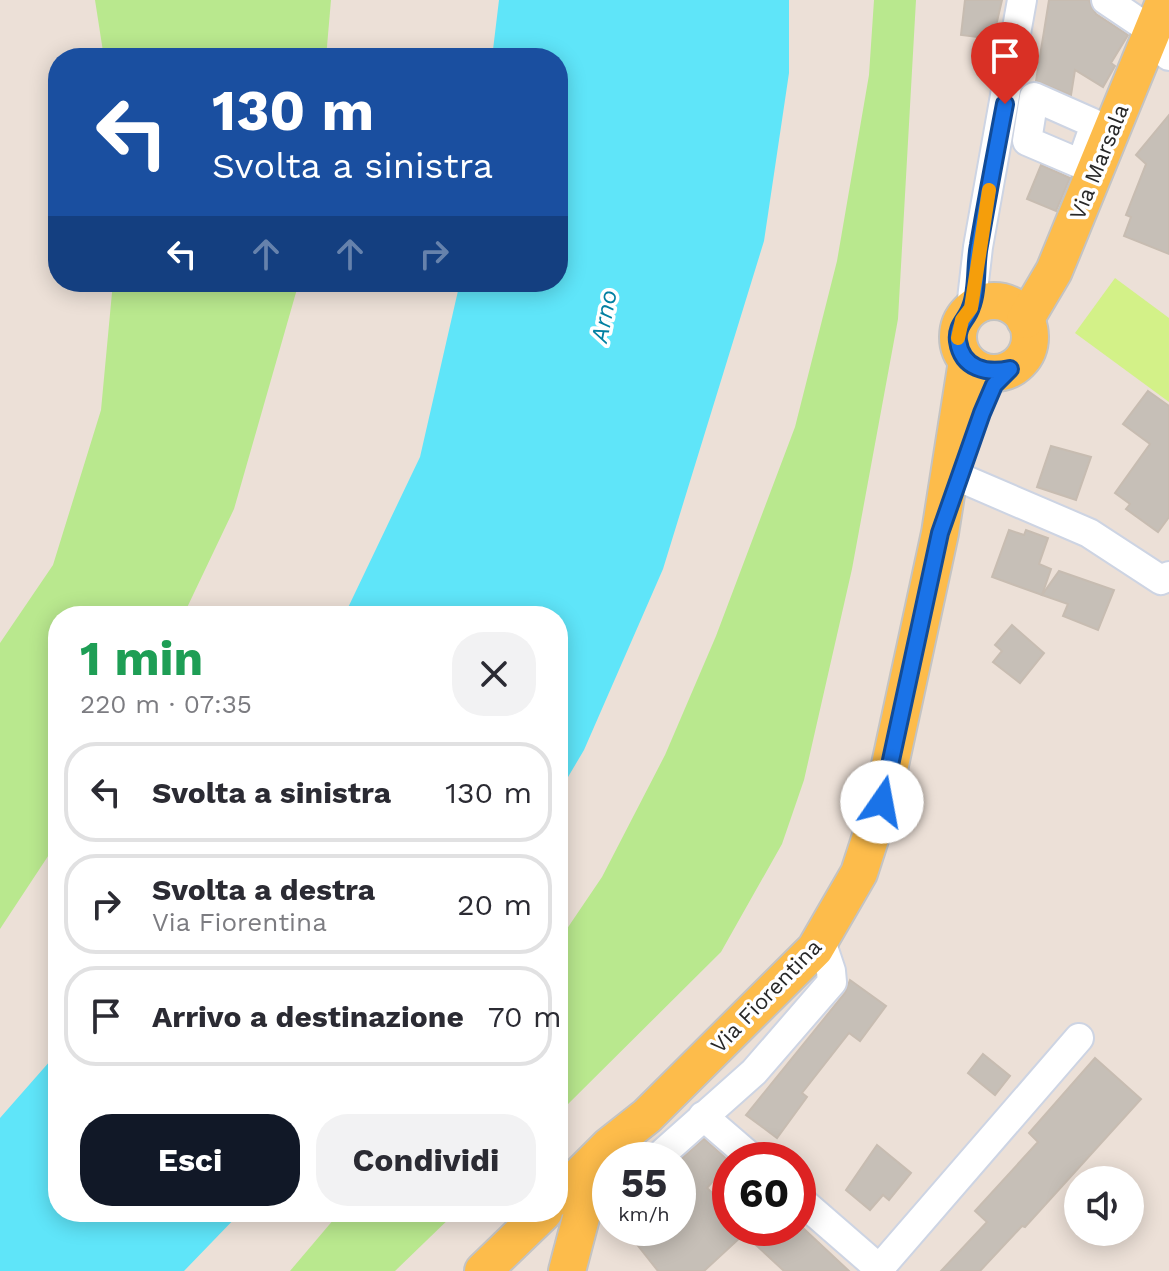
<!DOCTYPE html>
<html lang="it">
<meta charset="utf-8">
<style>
body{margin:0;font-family:"Work Sans",sans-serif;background:#f2f2f3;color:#2b2b33;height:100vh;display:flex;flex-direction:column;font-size:30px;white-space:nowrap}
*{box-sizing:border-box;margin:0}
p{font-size:26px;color:#7c7c81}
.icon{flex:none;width:44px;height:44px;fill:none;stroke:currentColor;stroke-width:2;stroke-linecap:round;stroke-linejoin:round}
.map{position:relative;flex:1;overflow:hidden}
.details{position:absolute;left:48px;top:606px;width:520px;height:616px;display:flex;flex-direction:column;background:#fff;border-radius:32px;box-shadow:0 4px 20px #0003}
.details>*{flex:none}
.guide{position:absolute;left:48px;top:48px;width:520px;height:244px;border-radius:32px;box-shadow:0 4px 20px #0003;background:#1a4fa0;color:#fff;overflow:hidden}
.controls{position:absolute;left:1064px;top:1166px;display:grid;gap:16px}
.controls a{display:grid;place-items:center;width:80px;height:80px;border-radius:50%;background:#fff;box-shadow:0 4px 20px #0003;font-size:40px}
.speed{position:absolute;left:592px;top:1142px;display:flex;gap:16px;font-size:40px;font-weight:700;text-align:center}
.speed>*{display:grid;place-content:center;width:104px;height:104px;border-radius:50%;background:#fff;box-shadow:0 4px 20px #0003;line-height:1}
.speed small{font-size:20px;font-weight:400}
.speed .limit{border:12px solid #d22;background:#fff;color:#111}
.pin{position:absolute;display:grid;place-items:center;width:68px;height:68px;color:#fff;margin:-82px -34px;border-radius:50% 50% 50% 0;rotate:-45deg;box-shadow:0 0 8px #0007}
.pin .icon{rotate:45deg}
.me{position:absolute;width:88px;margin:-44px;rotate:12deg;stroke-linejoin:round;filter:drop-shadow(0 0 6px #0008)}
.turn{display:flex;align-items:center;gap:28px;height:168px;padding:0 32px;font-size:36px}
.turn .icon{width:104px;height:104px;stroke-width:2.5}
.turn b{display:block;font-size:56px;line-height:68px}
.lanes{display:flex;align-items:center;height:76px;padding:0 32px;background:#0003;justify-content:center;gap:40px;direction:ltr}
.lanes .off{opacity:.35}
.round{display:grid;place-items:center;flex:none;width:84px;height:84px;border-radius:32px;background:#f2f2f3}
.summary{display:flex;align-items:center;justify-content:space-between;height:136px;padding:0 32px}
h1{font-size:48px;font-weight:700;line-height:60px;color:#1e9e55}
.action{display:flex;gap:16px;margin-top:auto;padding:16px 32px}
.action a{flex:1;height:92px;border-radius:32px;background:#111827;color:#fff;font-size:32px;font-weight:700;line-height:92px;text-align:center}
.action a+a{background:#f2f2f3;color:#2b2b33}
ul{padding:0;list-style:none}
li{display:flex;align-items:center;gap:24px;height:100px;margin:0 16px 12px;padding:0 16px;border:4px solid #e1e1e2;border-radius:32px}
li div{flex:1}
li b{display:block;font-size:30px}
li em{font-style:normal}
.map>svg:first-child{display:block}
.green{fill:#b9e88e}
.pitch{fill:#d3f188}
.water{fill:#5fe5f9}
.building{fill:#c6bfb7;stroke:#c7bcb1;stroke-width:2}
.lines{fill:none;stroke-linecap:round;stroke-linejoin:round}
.minor-casing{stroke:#cdd4e3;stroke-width:32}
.major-casing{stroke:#c3c3c3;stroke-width:40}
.minor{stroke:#fff;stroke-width:28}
.major{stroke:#fdbc4b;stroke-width:36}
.route-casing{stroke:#114b97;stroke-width:20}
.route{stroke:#1a73e8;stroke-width:14}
.slow{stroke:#f59e0b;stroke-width:14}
.labels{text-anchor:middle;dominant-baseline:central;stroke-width:7;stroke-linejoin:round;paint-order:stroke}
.street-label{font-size:22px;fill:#282828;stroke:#fff}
.water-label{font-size:24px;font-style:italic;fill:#0180a2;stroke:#fff}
</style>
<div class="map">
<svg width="1169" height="1271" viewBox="0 0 1169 1271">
<rect width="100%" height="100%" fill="#ece0d7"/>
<!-- green -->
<g class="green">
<polygon points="95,0 331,0 326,58 104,58"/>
<polygon points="874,0 916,0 898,319 852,569 804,780 782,844 721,952 558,1114 558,942 602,877 665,755 716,636 795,427 837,261 869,75"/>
<polygon points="113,282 299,282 234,509 183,616 58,616 58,841 0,929 0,643 53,565 101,410"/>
<polygon points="340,1212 456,1212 395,1271 290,1271"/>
</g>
<!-- pitch -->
<polygon class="pitch" points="1115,278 1169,318 1169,402 1075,333"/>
<!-- water -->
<g class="water">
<polygon points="499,0 789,0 789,73 764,241 663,569 584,750 558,794 558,616 344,616 420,457 460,282 558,282 558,58 492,58"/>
<polygon points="58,1052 58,1212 241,1212 184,1271 0,1271 0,1118"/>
</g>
<!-- building -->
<g class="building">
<polygon points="965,0 1002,0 993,39 961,35"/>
<polygon points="1049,0 1089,0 1096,14 1128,35 1111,63 1115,66 1103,87 1075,70 1071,95 1036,81"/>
<polygon points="1169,115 1169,254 1124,236 1131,217 1126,215 1146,164 1136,155"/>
<polygon points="1041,165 1070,178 1056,211 1027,199"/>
<polygon points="1148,391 1169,406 1169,517 1158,532 1126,509 1130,504 1115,493 1150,444 1123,424"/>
<polygon points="1051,446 1091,457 1076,500 1037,487"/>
<polygon points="1009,530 1024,535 1026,530 1048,538 1039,564 1051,569 1042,595 992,577"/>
<polygon points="1059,571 1114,590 1098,630 1063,616 1068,604 1042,595"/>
<polygon points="1012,625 1044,653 1020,683 993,662 1002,651 995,645"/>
<polygon points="850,980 886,1006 860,1041 849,1033 802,1093 807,1097 777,1138 746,1115 845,993"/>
<polygon points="983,1054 1010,1076 995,1095 968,1073"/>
<polygon points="1095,1058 1141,1099 1025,1227 1022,1226 980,1271 941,1271 987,1222 975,1211 1038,1142 1029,1133"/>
<polygon points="704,1139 730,1162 707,1188 730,1209 730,1228 803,1228 849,1271 784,1271 744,1234 704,1271 658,1271 624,1228 678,1228 678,1162"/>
<polygon points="877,1145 911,1173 889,1200 883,1195 870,1210 846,1190"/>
</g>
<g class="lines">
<!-- minor casing -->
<g class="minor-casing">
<g id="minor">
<polyline points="1106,0 1152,31"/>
<polyline points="1148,39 1169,56"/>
<polygon points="1034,97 1095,124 1081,164 1027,141"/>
<polyline points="971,308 978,247 1022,0"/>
<polyline points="961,478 1089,533 1161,580 1169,576"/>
<polyline points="703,1116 754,1160"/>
<polyline points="655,1160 754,1072 832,982 831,971 821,941"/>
<polyline points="798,1198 882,1271"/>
<polyline points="879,1269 1079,1038"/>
</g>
</g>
<!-- major casing -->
<g class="major-casing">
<g id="major">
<circle cx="994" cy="337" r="36"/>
<polyline points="1025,320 1054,271 1165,0"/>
<polyline points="558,1197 609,1146 647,1116 815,949 859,873 882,802 940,533 967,361"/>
<polyline points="483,1271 544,1212"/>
<polyline points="567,1271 582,1214 610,1165"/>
</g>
</g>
<!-- minor -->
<use href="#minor" class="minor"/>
<!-- major -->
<use href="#major" class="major"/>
</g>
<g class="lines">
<!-- route casing -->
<g class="route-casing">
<path id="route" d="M882,802L940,533L982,413L994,385L1010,369C987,374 962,369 958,341C956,325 967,320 971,307C978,290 975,264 979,245C987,198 996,151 1005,104"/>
</g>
<!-- route -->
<use href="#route" class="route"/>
<!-- slow -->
<polyline class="slow" points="958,338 962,320 971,308 989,190"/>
</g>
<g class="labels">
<!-- street labels -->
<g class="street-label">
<text transform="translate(1099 162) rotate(-68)">Via Marsala</text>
<text transform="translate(766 996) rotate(-46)">Via Fiorentina</text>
</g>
<!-- water labels -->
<g class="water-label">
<text transform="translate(604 316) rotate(-79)">Arno</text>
</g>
</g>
</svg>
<div class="controls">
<a><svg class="icon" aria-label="sound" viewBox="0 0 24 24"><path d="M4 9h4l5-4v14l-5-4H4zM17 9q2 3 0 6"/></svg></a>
</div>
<div class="speed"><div>55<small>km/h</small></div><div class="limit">60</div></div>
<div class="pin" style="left:1005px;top:104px;background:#d93025"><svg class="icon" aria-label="arrive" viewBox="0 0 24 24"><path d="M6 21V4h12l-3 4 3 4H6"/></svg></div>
<svg class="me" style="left:882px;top:802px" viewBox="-20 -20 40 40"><circle r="19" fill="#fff"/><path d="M0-13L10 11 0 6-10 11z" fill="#1a73e8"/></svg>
<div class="guide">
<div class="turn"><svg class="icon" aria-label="left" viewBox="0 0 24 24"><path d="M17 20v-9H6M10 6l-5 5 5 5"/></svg><div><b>130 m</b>Svolta a sinistra</div></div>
<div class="lanes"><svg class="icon" aria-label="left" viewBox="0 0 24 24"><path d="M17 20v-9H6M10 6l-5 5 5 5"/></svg><svg class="icon off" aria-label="ahead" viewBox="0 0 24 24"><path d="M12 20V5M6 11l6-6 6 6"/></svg><svg class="icon off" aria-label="ahead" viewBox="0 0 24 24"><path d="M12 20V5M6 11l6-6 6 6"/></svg><svg class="icon off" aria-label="right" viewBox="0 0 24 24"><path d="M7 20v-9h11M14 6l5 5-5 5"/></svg></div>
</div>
<section class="details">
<div class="summary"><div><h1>1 min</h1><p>220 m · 07:35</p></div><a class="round"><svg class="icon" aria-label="close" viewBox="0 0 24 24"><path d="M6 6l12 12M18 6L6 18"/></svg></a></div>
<ul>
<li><svg class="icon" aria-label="left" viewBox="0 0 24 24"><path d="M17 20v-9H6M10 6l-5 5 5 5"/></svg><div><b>Svolta a sinistra</b></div><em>130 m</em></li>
<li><svg class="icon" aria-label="right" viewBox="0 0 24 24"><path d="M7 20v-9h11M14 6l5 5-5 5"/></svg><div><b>Svolta a destra</b><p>Via Fiorentina</p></div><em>20 m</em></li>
<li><svg class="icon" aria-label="arrive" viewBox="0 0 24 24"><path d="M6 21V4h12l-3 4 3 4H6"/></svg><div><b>Arrivo a destinazione</b></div><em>70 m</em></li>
</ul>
<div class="action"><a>Esci</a><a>Condividi</a></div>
</section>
</div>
